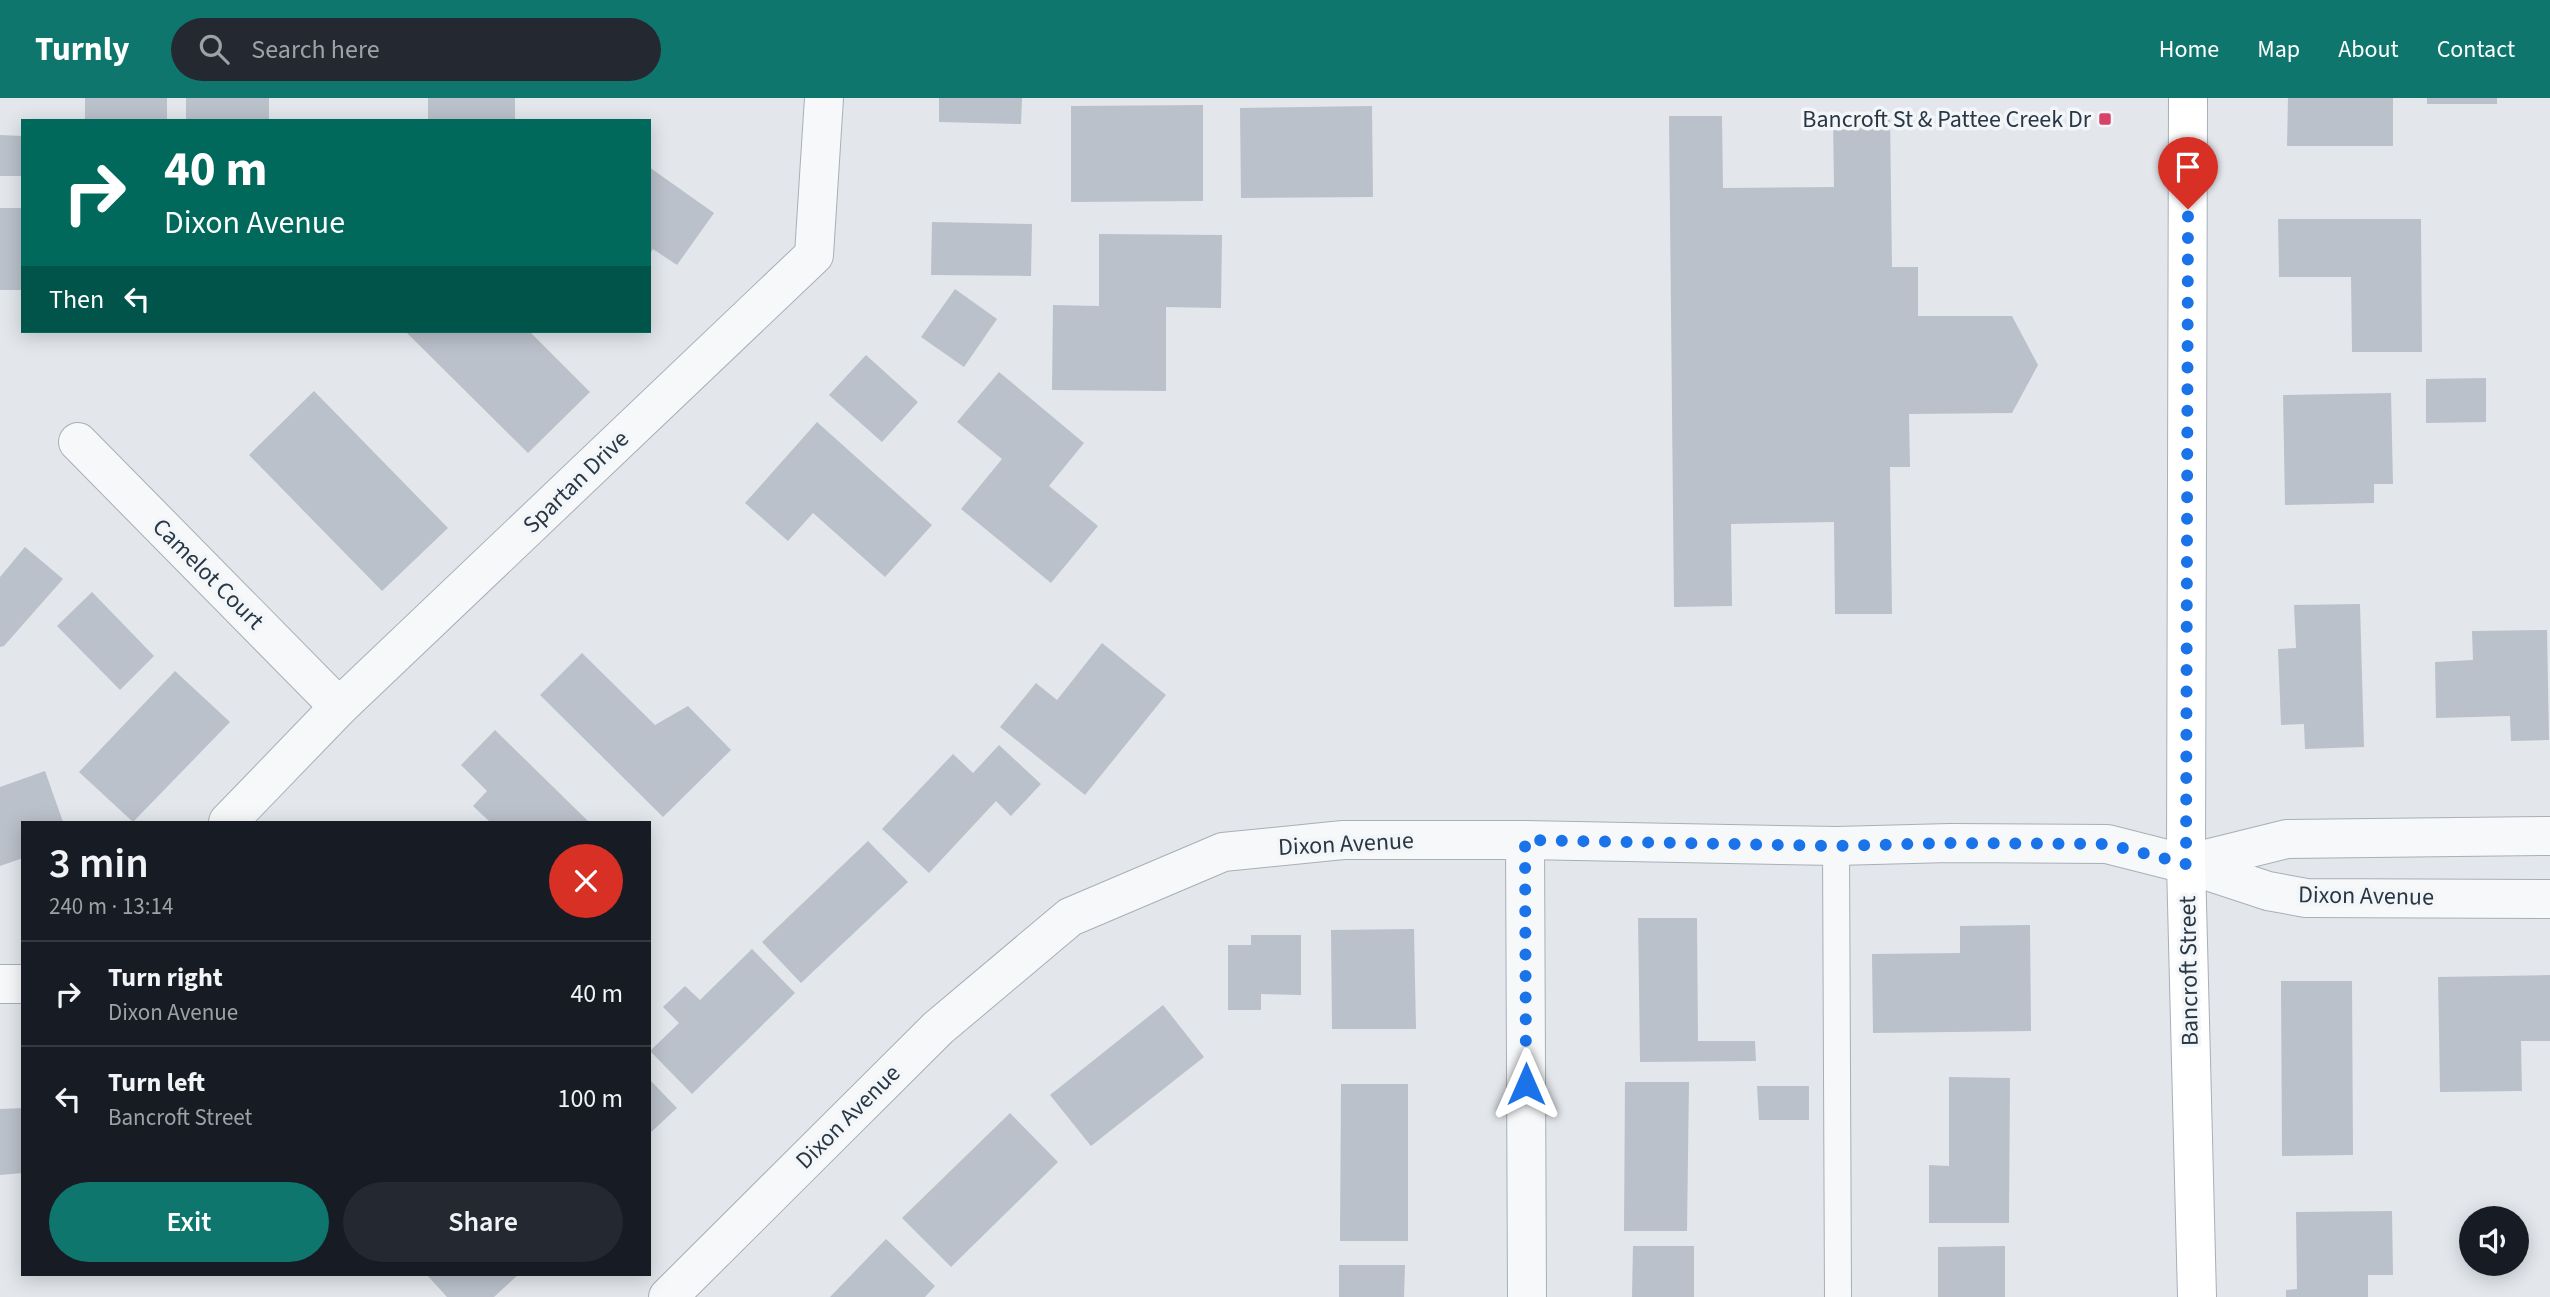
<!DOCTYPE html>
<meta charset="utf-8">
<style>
body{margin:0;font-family:"Source Sans 3",sans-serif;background:#242831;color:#f1f3f6;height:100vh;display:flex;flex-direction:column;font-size:26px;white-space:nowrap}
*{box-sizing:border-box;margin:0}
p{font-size:23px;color:#9ea1a6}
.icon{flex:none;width:38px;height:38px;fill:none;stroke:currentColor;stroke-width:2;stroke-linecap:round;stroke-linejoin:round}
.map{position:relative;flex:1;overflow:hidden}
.side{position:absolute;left:21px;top:723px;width:630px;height:455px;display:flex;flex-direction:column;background:#171b24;border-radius:0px;box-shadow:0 4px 18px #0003}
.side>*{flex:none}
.guide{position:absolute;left:21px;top:21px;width:630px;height:214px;border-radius:0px;box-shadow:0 4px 18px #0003;background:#00695c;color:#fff;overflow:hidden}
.fabs{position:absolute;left:2459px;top:1108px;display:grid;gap:14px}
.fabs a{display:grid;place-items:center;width:70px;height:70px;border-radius:50%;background:#171b24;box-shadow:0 4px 18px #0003;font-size:35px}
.pin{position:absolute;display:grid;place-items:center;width:60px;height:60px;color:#fff;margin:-72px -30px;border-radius:50% 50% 50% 0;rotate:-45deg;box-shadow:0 0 7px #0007}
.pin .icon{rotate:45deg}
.me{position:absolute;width:77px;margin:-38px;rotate:0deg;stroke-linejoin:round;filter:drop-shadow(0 0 5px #0008)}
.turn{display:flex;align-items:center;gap:24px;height:147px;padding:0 28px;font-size:32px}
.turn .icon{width:91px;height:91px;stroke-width:2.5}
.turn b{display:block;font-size:49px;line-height:60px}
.then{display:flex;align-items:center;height:66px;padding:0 28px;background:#0003;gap:14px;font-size:26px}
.round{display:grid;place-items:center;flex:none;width:74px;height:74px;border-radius:37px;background:#242831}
.headline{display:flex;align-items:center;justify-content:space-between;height:119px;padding:0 28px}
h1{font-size:42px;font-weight:600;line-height:52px}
.primary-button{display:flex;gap:14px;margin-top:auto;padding:14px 28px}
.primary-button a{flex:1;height:80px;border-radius:42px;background:#0f766e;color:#fff;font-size:28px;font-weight:600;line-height:80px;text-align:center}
.primary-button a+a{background:#242831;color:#f1f3f6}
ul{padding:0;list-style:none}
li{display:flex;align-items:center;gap:21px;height:105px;padding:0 28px;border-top:2px solid #363941}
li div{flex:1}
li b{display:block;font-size:26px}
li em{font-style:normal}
header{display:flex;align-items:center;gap:42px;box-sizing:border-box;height:98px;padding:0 35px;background:#0f766e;color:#fff}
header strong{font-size:33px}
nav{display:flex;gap:38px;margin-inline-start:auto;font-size:24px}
.search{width:490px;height:63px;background:#242831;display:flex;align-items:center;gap:18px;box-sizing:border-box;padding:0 24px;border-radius:38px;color:#9ea1a6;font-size:26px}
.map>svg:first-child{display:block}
.building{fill:#bac1ca}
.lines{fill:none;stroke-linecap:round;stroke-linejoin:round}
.lane-casing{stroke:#a7afb7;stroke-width:28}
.street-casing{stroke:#a7afb7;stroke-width:40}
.secondary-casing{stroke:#a7afb7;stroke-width:40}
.lane{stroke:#f6f8fa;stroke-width:26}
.street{stroke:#f6f8fa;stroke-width:38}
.secondary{stroke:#fff;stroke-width:38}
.route{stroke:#1a73e8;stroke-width:12;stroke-dasharray:0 21.6}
.poi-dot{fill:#d74269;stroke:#f3f6f9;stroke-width:2.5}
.labels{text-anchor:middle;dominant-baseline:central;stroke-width:7;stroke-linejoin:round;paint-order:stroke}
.poi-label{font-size:24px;fill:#293745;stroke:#f3f6f9;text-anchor:end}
.street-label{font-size:24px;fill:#293745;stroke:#f3f6f9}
</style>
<header>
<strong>Turnly</strong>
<div class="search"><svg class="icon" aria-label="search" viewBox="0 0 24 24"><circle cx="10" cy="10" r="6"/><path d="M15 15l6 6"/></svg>Search here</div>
<nav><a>Home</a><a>Map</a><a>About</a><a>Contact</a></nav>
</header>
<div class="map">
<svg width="2550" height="1199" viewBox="0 0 2550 1199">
<rect width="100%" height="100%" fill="#e3e7ec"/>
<!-- building -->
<g class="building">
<rect x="85" y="0" width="82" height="23"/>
<rect x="186" y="0" width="83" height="23"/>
<rect x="428" y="0" width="87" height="23"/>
<polygon points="939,0 1022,0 1021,26 939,24"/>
<polygon points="2288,0 2393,0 2393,48 2287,48"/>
<rect x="2427" y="0" width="70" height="6"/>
<polygon points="1203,7 1203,103 1071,104 1071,8"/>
<polygon points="1372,8 1373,99 1241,100 1240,10"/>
<polygon points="1669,18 1722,18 1723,90 1834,89 1833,19 1890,18 1892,169 1918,169 1918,218 2012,218 2038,267 2012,315 1909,316 1910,369 1890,369 1892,516 1835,516 1834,424 1731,426 1732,508 1674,509"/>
<polygon points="0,37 23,38 23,78 0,78"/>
<polygon points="649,69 714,115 677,167 653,151 649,157"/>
<rect x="0" y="110" width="23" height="82"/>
<polygon points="2278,121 2421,121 2422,254 2352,254 2351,179 2279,179"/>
<polygon points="932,124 1032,126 1031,178 931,177"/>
<polygon points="1099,136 1222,137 1221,210 1166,209 1166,293 1052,292 1053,207 1099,208"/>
<polygon points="955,191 997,221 964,269 921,239"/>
<polygon points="405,233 529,233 590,294 528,355"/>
<polygon points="866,257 918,304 882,344 829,297"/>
<polygon points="999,274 1084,345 1049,388 1098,428 1051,485 961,411 1002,361 957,324"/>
<polygon points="2486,280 2486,324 2426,325 2426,281"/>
<polygon points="314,293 448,430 382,493 249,357"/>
<polygon points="2391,295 2393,386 2374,386 2374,405 2285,407 2283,297"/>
<polygon points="817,324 932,427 885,479 813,415 788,443 745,405"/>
<polygon points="25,449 63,481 4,548 0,549 0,479"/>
<polygon points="92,494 154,558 120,592 57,528"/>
<polygon points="2360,506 2364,649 2305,651 2304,626 2281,627 2278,551 2296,550 2294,507"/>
<polygon points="2547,532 2549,642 2511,643 2510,618 2436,620 2435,564 2473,562 2472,533"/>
<polygon points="1102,545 1166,597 1085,697 1000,629 1036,585 1057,602"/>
<polygon points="582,555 655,627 688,608 731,652 663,719 540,597"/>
<polygon points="175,573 230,624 133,724 79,674"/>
<polygon points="495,632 589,724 490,724 473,708 487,693 461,667"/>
<polygon points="999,647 1041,686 1011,718 996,703 929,775 882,731 953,656 973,675"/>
<polygon points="45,673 63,724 23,724 23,760 0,768 0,689"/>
<polygon points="868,743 908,784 801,885 762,844"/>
<polygon points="1638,820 1697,820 1698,943 1755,943 1756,963 1640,964"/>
<polygon points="2030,827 2031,933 1873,935 1872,856 1960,855 1960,828"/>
<polygon points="1414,831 1416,931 1332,931 1331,832"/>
<polygon points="1251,837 1301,837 1301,897 1261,896 1261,912 1228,912 1228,847 1251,847"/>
<polygon points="752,851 795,895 692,996 650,953 679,925 663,909 685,888 700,902"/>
<polygon points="2550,877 2550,943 2521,943 2522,993 2440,994 2438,879"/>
<polygon points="2281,883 2352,883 2353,1057 2282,1058"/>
<polygon points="1163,907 1204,959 1091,1048 1050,997"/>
<polygon points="1949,979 2010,980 2009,1125 1929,1125 1929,1067 1949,1068"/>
<polygon points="649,981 677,1010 649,1036"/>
<polygon points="1625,984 1689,984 1687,1133 1624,1133"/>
<polygon points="1341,986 1408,986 1408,1143 1340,1143"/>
<polygon points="1757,988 1809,988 1809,1022 1759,1022"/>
<polygon points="23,1010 23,1075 0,1077 0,1011"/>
<polygon points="1010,1015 1058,1064 951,1169 902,1120"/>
<polygon points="2392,1113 2393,1177 2368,1177 2368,1199 2286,1199 2286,1192 2297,1191 2296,1114"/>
<polygon points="886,1141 935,1188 925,1199 830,1199"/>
<polygon points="1633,1148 1694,1148 1694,1199 1632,1199"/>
<polygon points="2005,1148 2005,1199 1938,1199 1938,1149"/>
<polygon points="1339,1167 1405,1167 1404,1199 1339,1199"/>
<polygon points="426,1176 519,1176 494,1199 447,1199"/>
</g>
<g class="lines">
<!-- lane casing -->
<g class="lane-casing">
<polyline id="lane" points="1836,748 1838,1199"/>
</g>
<!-- street casing -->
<g class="street-casing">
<g id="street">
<polyline points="78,344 339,609"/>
<polyline points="228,724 339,609 814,157 824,0"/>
<polyline points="1525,742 1527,1199"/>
<polyline points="2186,766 2287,741 2550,738"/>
<polyline points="0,886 23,886"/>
<polyline points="668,1199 938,930 1070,819 1223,754 1343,742 1525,742 1836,748 1950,745 2107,746 2186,766 2268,793 2306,800 2550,801"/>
</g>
</g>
<!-- secondary casing -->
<g class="secondary-casing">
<polyline id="secondary" points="2188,0 2186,766 2197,1199"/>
</g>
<!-- lane -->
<use href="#lane" class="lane"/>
<!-- street -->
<use href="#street" class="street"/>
<!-- secondary -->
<use href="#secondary" class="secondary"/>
</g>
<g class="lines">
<!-- route -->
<polyline class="route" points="1526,986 1525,742 1836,748 1950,745 2107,746 2186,766 2188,111"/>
</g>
<!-- markers -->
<rect class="poi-dot" x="2098" y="14" width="14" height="14" rx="3.5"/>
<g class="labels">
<!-- poi labels -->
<g class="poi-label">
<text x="2091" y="21">Bancroft St &amp; Pattee Creek Dr</text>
</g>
<!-- street labels -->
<g class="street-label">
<text transform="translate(576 384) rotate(-44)">Spartan Drive</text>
<text transform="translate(208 476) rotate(45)">Camelot Court</text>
<text transform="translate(1346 746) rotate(-3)">Dixon Avenue</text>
<text transform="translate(2366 798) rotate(1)">Dixon Avenue</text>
<text transform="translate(2189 873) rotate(-91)">Bancroft Street</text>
<text transform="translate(848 1019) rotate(-45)">Dixon Avenue</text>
</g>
</g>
</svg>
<div class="fabs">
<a><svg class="icon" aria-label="sound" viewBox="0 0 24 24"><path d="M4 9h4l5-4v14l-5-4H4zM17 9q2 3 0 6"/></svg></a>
</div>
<div class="pin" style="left:2188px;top:111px;background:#d93025"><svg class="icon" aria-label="arrive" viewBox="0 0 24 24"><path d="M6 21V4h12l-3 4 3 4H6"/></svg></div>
<svg class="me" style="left:1526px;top:986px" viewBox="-20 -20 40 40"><path d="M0-17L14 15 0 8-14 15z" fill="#1a73e8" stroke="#fff" stroke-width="4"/></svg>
<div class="guide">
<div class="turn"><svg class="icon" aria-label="right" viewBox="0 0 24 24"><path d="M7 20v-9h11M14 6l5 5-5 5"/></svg><div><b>40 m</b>Dixon Avenue</div></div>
<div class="then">Then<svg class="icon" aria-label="left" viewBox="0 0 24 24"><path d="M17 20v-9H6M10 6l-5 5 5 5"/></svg></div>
</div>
<section class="side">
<div class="headline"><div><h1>3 min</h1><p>240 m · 13:14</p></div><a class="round" style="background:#d93025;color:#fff"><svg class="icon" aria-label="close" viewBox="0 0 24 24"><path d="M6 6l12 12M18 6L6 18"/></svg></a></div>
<ul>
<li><svg class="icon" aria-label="right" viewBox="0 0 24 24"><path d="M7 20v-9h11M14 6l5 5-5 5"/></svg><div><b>Turn right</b><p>Dixon Avenue</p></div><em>40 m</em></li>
<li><svg class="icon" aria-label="left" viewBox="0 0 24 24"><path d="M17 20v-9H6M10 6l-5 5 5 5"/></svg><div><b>Turn left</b><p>Bancroft Street</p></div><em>100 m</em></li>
</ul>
<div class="primary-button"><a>Exit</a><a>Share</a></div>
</section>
</div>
